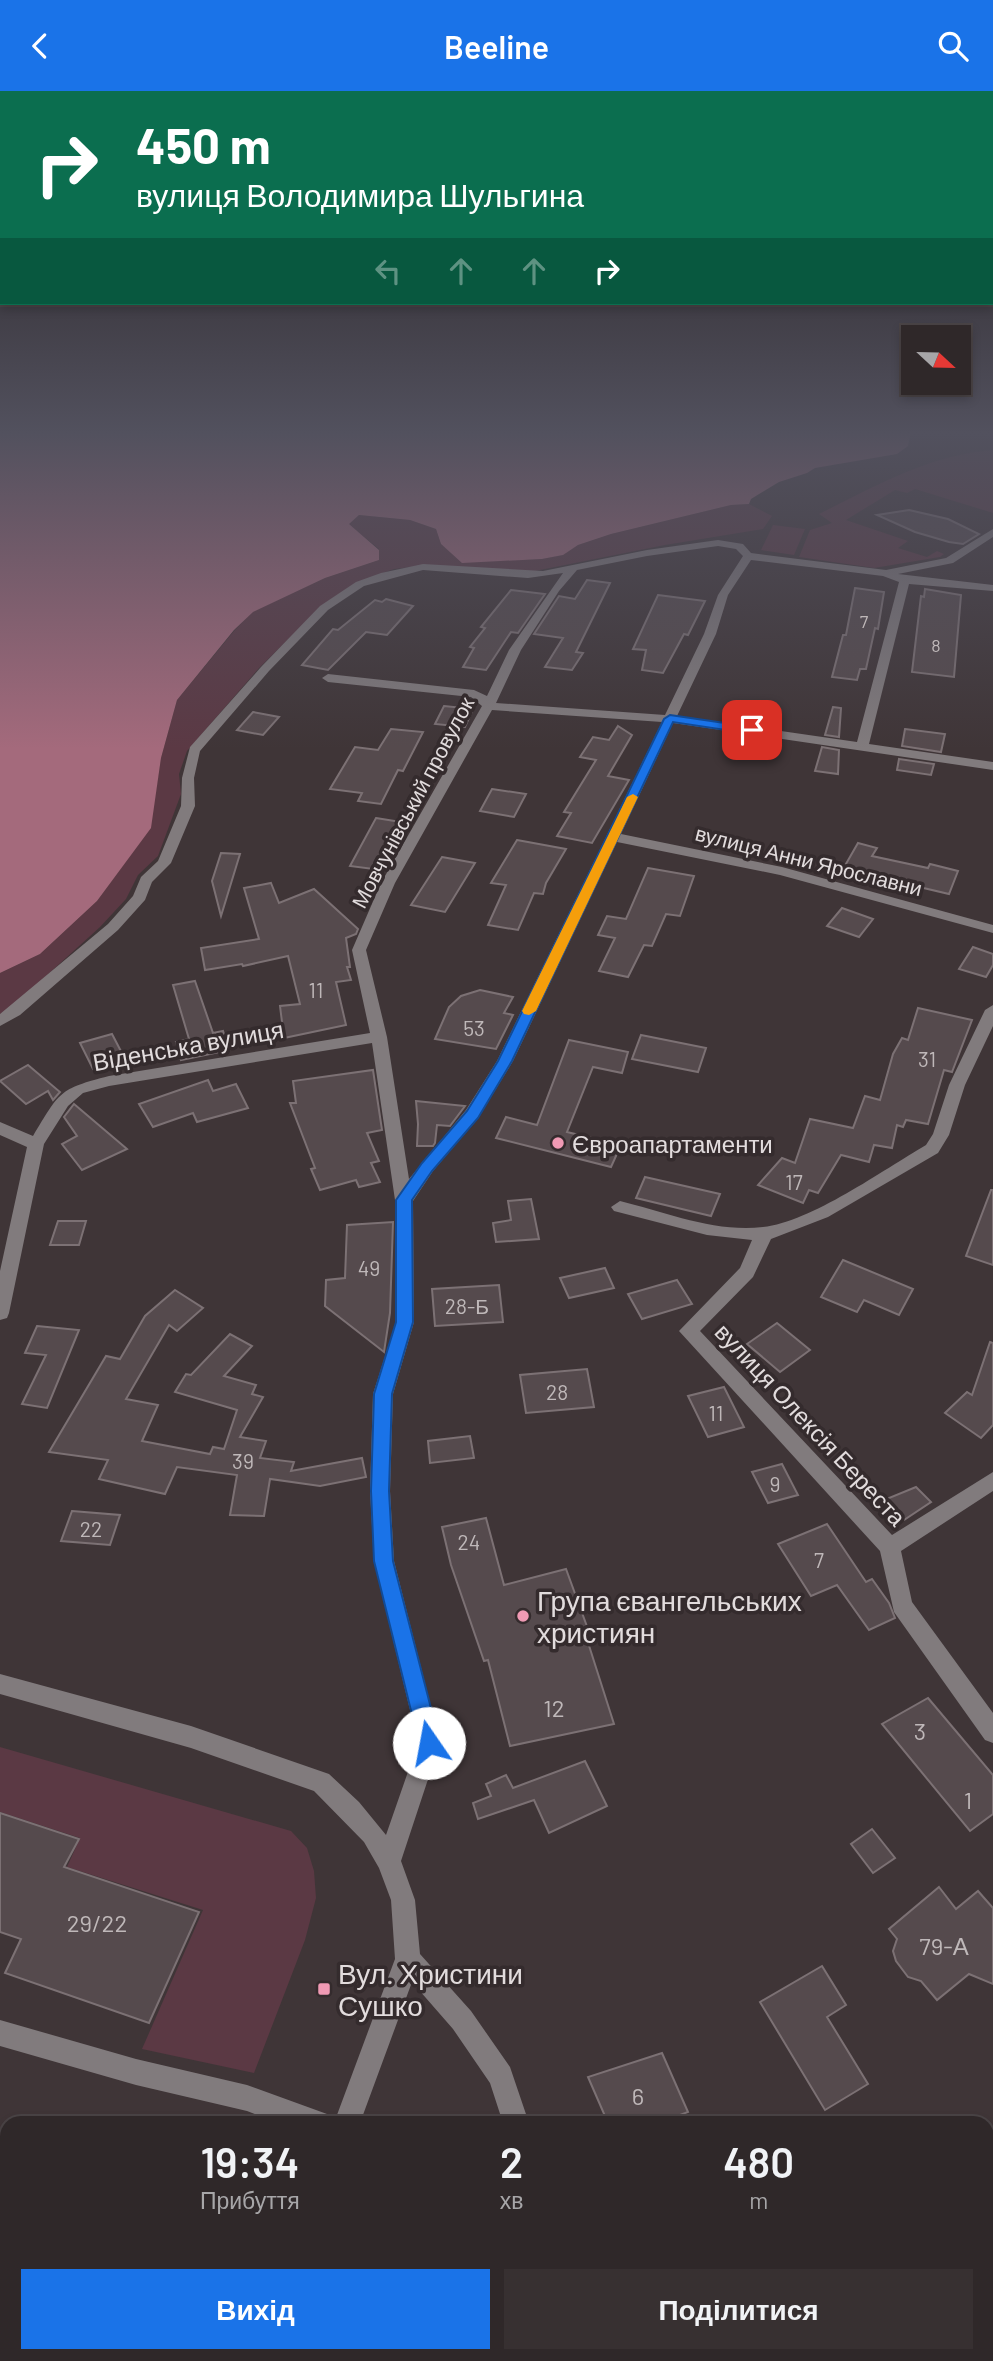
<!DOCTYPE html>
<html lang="uk">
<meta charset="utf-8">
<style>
body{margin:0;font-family:Barlow,sans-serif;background:#373031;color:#f1f3f6;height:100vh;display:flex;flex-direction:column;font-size:26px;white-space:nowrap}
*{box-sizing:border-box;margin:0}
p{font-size:23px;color:#a7a6a8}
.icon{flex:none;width:38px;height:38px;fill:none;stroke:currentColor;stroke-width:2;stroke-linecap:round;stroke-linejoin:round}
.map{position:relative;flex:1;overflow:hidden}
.sheet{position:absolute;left:0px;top:2025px;width:994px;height:247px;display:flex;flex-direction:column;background:#2f2829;border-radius:21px 21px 0 0;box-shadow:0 4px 10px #0003,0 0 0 2px #4a4446}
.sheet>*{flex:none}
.banner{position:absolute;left:0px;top:0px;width:994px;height:214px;box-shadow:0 4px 10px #0003,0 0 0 2px #4a4446;background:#0b6e4f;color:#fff;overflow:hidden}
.needle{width:46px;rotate:112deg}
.controls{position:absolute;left:901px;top:234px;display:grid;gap:14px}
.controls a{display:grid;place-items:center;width:70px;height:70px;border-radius:0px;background:#2f2829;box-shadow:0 4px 10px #0003,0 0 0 2px #4a4446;font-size:35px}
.pin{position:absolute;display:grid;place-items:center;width:60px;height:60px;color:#fff;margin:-30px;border-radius:14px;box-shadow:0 4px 10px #0006}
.me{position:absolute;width:77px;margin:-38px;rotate:348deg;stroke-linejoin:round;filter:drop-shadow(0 0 5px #0008)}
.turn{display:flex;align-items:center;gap:24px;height:147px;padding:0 21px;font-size:32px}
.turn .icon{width:91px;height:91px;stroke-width:2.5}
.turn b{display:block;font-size:49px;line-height:60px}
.lanes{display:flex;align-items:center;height:66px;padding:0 21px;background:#0003;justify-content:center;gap:35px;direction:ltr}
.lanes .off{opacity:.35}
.eta{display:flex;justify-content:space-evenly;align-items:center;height:119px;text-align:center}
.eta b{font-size:42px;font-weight:600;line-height:49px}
.button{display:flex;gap:14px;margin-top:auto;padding:14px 21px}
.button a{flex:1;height:80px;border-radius:0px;background:#1a73e8;color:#fff;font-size:28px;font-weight:600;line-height:80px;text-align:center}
.button a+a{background:#373031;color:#f1f3f6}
header{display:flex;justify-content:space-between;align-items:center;height:91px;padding:0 21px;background:#1a73e8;color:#fff;font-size:32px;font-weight:600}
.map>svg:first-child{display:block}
.green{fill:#5b3944}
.water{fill:#a46a7c}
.building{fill:#554a4d;stroke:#7c7174;stroke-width:2}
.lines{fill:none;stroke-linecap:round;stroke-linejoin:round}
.minor{fill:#817b7d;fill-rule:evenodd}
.route{fill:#1a73e8;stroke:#114b97;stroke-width:2}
.slow{fill:#f59e0b}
.poi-dot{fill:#f09ab4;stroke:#342b2d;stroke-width:2.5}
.labels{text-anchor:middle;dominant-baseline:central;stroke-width:7;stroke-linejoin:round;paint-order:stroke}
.far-number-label{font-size:18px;fill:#bfb8b9}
.far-street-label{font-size:21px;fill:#e2dcdd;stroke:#342b2d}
.number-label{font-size:21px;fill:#bfb8b9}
.street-label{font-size:24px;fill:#e2dcdd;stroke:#342b2d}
.poi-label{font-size:24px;fill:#e2dcdd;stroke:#342b2d;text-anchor:start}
.near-number-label{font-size:24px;fill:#bfb8b9}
.near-poi-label{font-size:28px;fill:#e2dcdd;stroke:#342b2d;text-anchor:start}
</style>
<header><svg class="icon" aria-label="back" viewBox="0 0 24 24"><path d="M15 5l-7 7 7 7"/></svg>Beeline<svg class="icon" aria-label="search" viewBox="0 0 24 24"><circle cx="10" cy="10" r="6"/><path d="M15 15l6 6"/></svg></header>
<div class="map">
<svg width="993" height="2270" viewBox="0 0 993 2270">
<rect width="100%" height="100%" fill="#3f3537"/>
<!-- green -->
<g class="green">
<path d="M993,359V422L915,398L907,402L895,399L846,429L908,450L898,457L927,466L937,460L944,463L940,466L874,477L799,466L810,439L832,432L819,423C875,395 929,364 993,359Z"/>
<polygon points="749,413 772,425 763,438 665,454 530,481 429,474 394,478 364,489 321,516 259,577 187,660 179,683 181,703 158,765 138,784 126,808 100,836 12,916 0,923 0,882 40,863 97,810 150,737 161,667 177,609 234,540 252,521 325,487 379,469 379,458 348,433 359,424 410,429 436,438 441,453 462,471 542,468 562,464 578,454 611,443 731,414"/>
<polygon points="773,434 805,438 794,464 761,459"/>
<polygon points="0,1656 291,1740 307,1757 314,1780 316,1807 305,1849 254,1982 142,1958 203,1819 67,1776 80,1747 0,1721"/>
</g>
<!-- water -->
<polygon class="water" points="911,341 908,355 897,363 815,377 807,382 779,391 751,408 749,413 731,414 611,443 578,454 563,464 542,468 462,472 441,453 436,438 410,429 359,424 349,433 379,459 379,469 325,487 253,521 234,539 177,609 161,667 151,737 97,810 40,863 0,882 0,341"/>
<!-- building -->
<g class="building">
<polygon points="909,419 948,428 979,443 963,453 949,451 915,441 877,424"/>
<polygon points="587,489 610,492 576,561 583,562 572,579 545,576 563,547 534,543 559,505 575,508"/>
<polygon points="855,497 884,501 878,538 875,537 866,578 860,578 857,589 832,586 843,544 846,544"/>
<polygon points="925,498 961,504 954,586 912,581 921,505 924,506"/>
<polygon points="511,499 545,503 518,542 511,541 486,579 463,576 474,557 470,556 485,537 481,536"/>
<polygon points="658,504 705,510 688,544 684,543 663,582 642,579 646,559 633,558"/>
<polygon points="386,508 413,515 387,544 366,541 328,579 302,574 333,538 338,539 375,509 382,511"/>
<polygon points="444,615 473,618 465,636 435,633"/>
<polygon points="833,616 841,617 839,646 825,644"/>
<polygon points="253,621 279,626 263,644 237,639"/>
<polygon points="618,635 632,644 608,685 629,689 592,752 557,745 571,722 564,721 596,669 580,666 593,646 609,649"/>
<polygon points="391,638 423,641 403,680 398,679 381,713 358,710 362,702 330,698 355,656 378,659"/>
<polygon points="905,638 945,643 941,661 902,655"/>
<polygon points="822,656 839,659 838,683 815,680"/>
<polygon points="899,668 934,673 931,684 897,679"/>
<polygon points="492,698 526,703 514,726 480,720"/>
<polygon points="376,727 407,732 381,779 350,775"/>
<polygon points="517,749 566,758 546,792 543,803 534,802 518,839 488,834 506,794 491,792"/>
<polygon points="858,752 877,757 872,765 928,777 930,773 958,780 949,803 898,791 895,798 839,785"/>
<polygon points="221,762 240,763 221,825 212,790"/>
<polygon points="442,766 475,772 445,821 411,814"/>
<polygon points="648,777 694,785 680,825 666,823 652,855 644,854 628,886 599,880 615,847 598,844 607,825 626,828"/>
<polygon points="271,792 279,812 314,798 358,838 356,843 346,847 350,876 347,876 351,889 336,891 346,934 284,947 280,915 300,913 288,865 243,875 242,873 205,879 201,857 259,848 244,797"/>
<polygon points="842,817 873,828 859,846 827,835"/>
<polygon points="973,856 993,863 993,874 986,886 959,878"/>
<polygon points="195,890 213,942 223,940 229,959 181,969 176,951 189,948 173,894"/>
<polygon points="480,899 513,906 504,922 513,924 496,958 435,948 449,916 461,905"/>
<polygon points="918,917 972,929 952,981 944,979 928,1033 906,1029 903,1036 897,1034 892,1057 874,1054 869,1071 841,1064 818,1102 809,1099 803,1112 758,1094 782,1067 795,1072 810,1028 853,1037 865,1005 880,1009 893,963 902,947 908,949"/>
<polygon points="112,943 125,968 93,978 80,952"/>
<polygon points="641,944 706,957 698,981 632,968"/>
<polygon points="569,949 628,961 622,982 593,976 567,1041 621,1054 611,1076 496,1047 506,1026 537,1034"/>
<polygon points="28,974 60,1001 53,1009 48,1000 26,1013 0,990"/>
<polygon points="373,979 382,1039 367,1042 379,1070 371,1072 380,1091 359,1096 356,1089 320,1099 311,1078 315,1077 290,1012 296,1012 293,990"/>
<polygon points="208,989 213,1000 236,993 248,1017 197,1031 193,1022 153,1036 139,1013"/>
<polygon points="416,1010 465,1015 450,1035 437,1034 435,1052 433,1055 417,1055 418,1033"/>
<polygon points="74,1013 127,1058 82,1079 62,1053 77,1045 64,1026"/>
<polygon points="645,1086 720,1103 711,1125 636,1107"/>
<polygon points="991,1099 993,1099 993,1174 966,1165"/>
<polygon points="531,1108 539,1148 496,1151 493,1132 511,1129 508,1110"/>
<polygon points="58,1130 86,1130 79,1154 50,1154"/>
<polygon points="393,1131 390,1222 384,1261 325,1215 326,1189 345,1187 347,1134"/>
<polygon points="843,1169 913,1198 899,1224 864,1209 857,1221 821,1206"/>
<polygon points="605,1177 614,1197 569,1207 560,1187"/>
<polygon points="677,1189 692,1213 642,1228 628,1203"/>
<polygon points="499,1194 503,1231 435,1235 432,1198"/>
<polygon points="175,1199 203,1217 177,1240 169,1234 126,1308 158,1314 142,1350 210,1363 213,1356 224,1358 237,1319 175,1301 186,1283 191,1284 230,1243 252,1255 224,1285 256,1294 252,1303 263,1306 240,1346 266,1350 260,1367 294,1371 291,1380 362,1367 366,1386 320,1395 270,1388 264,1425 230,1424 237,1384 177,1376 165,1403 99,1388 108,1369 49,1361 106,1265 120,1268 145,1225"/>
<polygon points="777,1232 810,1259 780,1281 747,1253"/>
<polygon points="37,1235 79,1239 47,1317 22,1313 46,1264 25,1262"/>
<polygon points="990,1251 993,1252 993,1334 981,1347 945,1322 967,1301 972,1304"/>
<polygon points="587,1278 594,1316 526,1322 520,1284"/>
<polygon points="724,1296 744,1336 708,1346 688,1305"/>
<polygon points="470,1345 474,1367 430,1372 428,1350"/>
<polygon points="782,1373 798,1404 768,1412 752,1381"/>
<polygon points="916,1396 931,1411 904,1429 884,1409"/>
<polygon points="72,1420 120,1424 110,1454 61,1450"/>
<polygon points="486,1427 504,1494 566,1478 589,1541 585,1542 614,1633 510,1655 488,1569 484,1570 451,1474 442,1436"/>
<polygon points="827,1433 866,1491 872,1488 889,1512 895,1527 869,1539 837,1494 811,1505 778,1453"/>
<polygon points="928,1607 993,1684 993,1723 970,1740 882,1633"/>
<polygon points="585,1670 607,1715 549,1742 534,1709 478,1728 473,1712 491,1705 486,1693 506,1684 513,1697"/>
<polygon points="0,1722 79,1748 64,1776 199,1821 149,1932 5,1882 21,1848 0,1841"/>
<polygon points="872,1738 895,1767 873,1782 851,1753"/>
<polygon points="939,1796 956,1818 978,1800 993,1817 993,1893 969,1883 937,1909 921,1890 908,1886 896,1870 893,1860 897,1848 889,1838"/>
<polygon points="822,1875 846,1914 827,1926 868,1993 825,2019 760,1911"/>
<polygon points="662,1962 688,2021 659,2032 608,2032 588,1986"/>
</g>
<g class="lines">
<!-- minor -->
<g class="minor">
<path d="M993,438V446L953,472L898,483L993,494V500L909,493L869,653L993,671V679L673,632L621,743L782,776L993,834V842L780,784L617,751L513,970L478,1027L433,1080L413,1110L414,1231L393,1303L390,1400L394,1470L440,1652L401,1770L415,1809L420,1863L471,1920L510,1976L529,2032H503L490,1992L453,1938L412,1891L360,2032H334L395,1868L391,1809L379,1777L364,1751L314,1700L191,1657L0,1603V1583L191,1635L329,1683L359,1711L386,1744L418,1652L374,1470L370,1400L373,1303L396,1231L395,1109L372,952L109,995L83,1002L68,1015L44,1053L9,1222L7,1227L0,1229V1180L27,1056L0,1044V1031L33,1045C60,1001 58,998 109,985L370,942L352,859L381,792L482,615L471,606L328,591L322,587L328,583L474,599L487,605L509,559L563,482L528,487L423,479L364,495L328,519L269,580L200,660L194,687L195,715L171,772L152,791L145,809L118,839L20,924L0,935V923L108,833L133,805L141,786L158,770L181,715L182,687L190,656L261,576L320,515L356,491L381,482L423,473L543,480L647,459L718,449L743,453L751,462L886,479L946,467ZM718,455L736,458L743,465L718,504L704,543L665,624L496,612L521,559L559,500L577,479L647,465ZM751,469L883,485L899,491L857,651L677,625L716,543L728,504ZM492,619L662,631L497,970L466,1019L409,1088L387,946L366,859L395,792Z"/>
<path d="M993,914V935L965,994L949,1044L938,1062L828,1126L771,1148L753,1186L700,1240L892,1444L993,1381V1400L901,1460L912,1511L993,1622V1652L985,1649L894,1521L880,1460L679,1240L740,1177L752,1149L707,1144L614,1120L611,1116L620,1110C665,1121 716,1142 763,1136C811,1131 883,1079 926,1054L933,1043L949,994L985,919Z"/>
<polygon points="0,1929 136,1968 247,1994 327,2023 331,2032 279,2032 247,2020 136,1994 0,1955"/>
<polygon points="993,2224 993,2254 987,2256 987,2226"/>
<polygon points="243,2264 272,2264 271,2270 241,2270"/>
<polygon points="577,2264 606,2264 608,2270 578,2270"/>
<polygon points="936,2264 970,2264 968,2270 933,2270"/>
</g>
</g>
<!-- sky -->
<linearGradient id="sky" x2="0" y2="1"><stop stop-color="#231d1e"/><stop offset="0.52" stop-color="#52515e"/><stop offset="1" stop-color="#52515e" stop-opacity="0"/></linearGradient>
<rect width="993" height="658" fill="url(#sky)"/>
<!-- route -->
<polygon class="route" points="670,624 752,636 758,639 752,643 673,631 512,970 478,1027 432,1080 412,1109 413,1231 392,1303 389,1400 393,1470 440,1652 437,1659 429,1662 422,1659 419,1652 374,1470 371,1400 374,1303 396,1231 396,1109 422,1072 467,1020 498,970 664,628"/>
<!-- slow -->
<polygon class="slow" points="633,703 638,706 536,920 529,924 524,923 522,920 627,706"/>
<!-- markers -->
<g class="poi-dot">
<circle cx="558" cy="1052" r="7"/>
<circle cx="523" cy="1525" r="7"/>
<rect x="317" y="1891" width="14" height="14" rx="3.5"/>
</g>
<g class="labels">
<!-- far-number labels -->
<g class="far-number-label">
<text x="864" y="530">7</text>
<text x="936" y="554">8</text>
</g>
<!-- far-street labels -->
<g class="far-street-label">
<text transform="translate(412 711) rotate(-62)">Мовчунівський провулок</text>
<text transform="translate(809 769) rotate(14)">вулиця Анни Ярославни</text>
</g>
<!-- number labels -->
<g class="number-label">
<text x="316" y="898">11</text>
<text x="474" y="936">53</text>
<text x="927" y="967">31</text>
<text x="794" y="1090">17</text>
<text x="369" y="1176">49</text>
<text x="467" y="1214">28-Б</text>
<text x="557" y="1300">28</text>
<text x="716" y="1321">11</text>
<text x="243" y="1369">39</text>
<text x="775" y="1392">9</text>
<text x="91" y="1437">22</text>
<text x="469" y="1450">24</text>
<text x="819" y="1468">7</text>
</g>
<!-- street labels -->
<g class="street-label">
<text transform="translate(188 954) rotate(-10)">Віденська вулиця</text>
<text transform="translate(811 1333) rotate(47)">вулиця Олексія Береста</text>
</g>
<!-- poi labels -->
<g class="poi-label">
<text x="572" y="1052">Євроапартаменти</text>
</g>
<!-- near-number labels -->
<g class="near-number-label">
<text x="554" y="1616">12</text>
<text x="920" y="1639">3</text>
<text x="968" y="1708">1</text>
<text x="97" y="1831">29/22</text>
<text x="944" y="1854">79-А</text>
<text x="638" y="2004">6</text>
</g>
<!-- near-poi labels -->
<g class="near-poi-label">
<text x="537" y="1509">Група євангельських<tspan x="537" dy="32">християн</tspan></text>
<text x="338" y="1882">Вул. Христини<tspan x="338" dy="32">Сушко</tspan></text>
</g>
</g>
</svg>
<div class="controls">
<a><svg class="needle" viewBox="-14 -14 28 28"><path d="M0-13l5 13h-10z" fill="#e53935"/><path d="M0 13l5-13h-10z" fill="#a7a6a8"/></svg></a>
</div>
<div class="pin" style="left:752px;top:639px;background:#d93025"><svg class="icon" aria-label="arrive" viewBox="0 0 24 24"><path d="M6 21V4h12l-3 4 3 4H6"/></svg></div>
<svg class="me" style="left:429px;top:1652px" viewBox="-20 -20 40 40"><circle r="19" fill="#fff"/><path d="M0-13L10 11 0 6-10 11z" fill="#1a73e8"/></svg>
<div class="banner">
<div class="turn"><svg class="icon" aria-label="right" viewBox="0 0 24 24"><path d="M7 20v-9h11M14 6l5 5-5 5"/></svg><div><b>450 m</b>вулиця Володимира Шульгина</div></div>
<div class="lanes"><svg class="icon off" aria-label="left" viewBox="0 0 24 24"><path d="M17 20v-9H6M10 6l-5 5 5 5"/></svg><svg class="icon off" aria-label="ahead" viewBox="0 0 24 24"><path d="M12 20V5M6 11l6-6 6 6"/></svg><svg class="icon off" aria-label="ahead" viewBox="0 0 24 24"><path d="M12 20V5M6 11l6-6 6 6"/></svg><svg class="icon" aria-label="right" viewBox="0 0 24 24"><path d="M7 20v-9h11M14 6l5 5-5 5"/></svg></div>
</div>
<section class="sheet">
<div class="eta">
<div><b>19:34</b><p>Прибуття</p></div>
<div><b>2</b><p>хв</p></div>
<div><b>480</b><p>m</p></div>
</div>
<div class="button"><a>Вихід</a><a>Поділитися</a></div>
</section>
</div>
